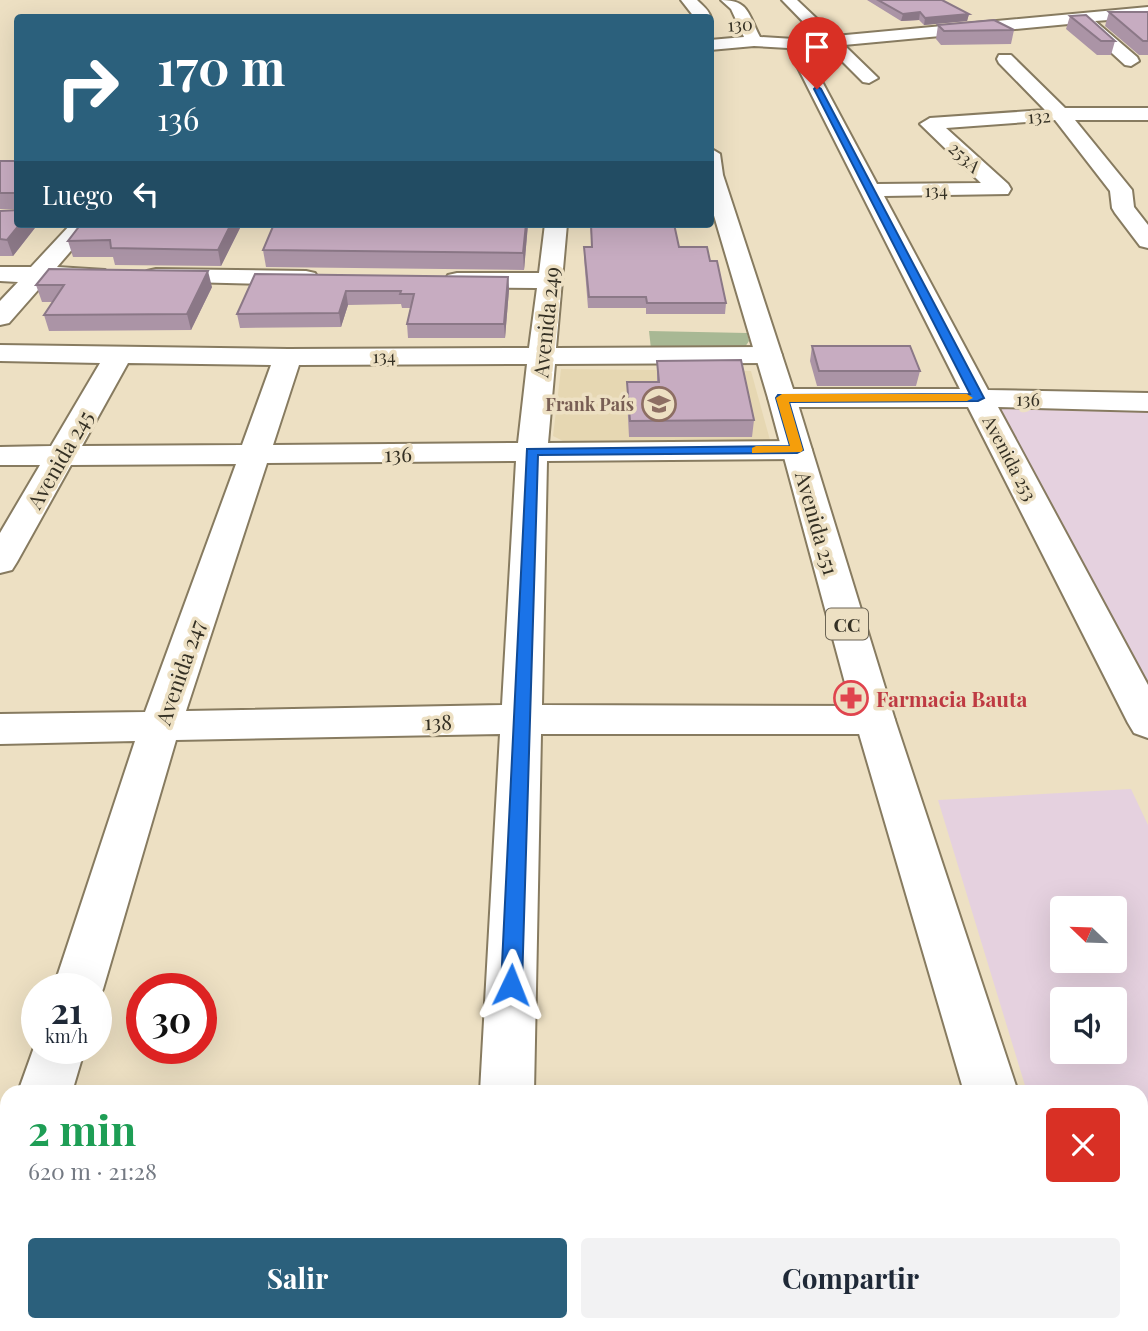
<!DOCTYPE html>
<html lang="es">
<meta charset="utf-8">
<style>
body{margin:0;font-family:"Playfair Display",serif;background:#f2f2f3;color:#1f2937;height:100vh;display:flex;flex-direction:column;font-size:26px;white-space:nowrap}
*{box-sizing:border-box;margin:0}
p{font-size:23px;color:#747a83}
.icon{flex:none;width:38px;height:38px;fill:none;stroke:currentColor;stroke-width:2;stroke-linecap:round;stroke-linejoin:round}
.map{position:relative;flex:1;overflow:hidden}
.panel{position:absolute;left:0px;top:1085px;width:1148px;height:247px;display:flex;flex-direction:column;background:#fff;border-radius:21px 21px 0 0;box-shadow:0 7px 28px #0002}
.panel>*{flex:none}
.hud{position:absolute;left:14px;top:14px;width:700px;height:214px;border-radius:7px;box-shadow:0 7px 28px #0002;background:#2b607c;color:#fff;overflow:hidden}
.needle{width:46px;rotate:293deg}
.tools{position:absolute;left:1050px;top:896px;display:grid;gap:14px}
.tools a{display:grid;place-items:center;width:77px;height:77px;border-radius:7px;background:#fff;box-shadow:0 7px 28px #0002;font-size:35px}
.speed{position:absolute;left:21px;top:973px;display:flex;gap:14px;font-size:35px;font-weight:700;text-align:center}
.speed>*{display:grid;place-content:center;width:91px;height:91px;border-radius:50%;background:#fff;box-shadow:0 7px 28px #0002;line-height:1}
.speed small{font-size:18px;font-weight:400}
.speed .limit{border:10px solid #d22;background:#fff;color:#111}
.pin{position:absolute;display:grid;place-items:center;width:60px;height:60px;color:#fff;margin:-72px -30px;border-radius:50% 50% 50% 0;rotate:-45deg;box-shadow:0 0 7px #0007}
.pin .icon{rotate:45deg}
.me{position:absolute;width:77px;margin:-38px;rotate:2deg;stroke-linejoin:round;filter:drop-shadow(0 0 5px #0008)}
.turn{display:flex;align-items:center;gap:24px;height:147px;padding:0 28px;font-size:32px}
.turn .icon{width:91px;height:91px;stroke-width:2.5}
.turn b{display:block;font-size:49px;line-height:60px}
.then{display:flex;align-items:center;height:66px;padding:0 28px;background:#0003;gap:14px;font-size:26px}
.round{display:grid;place-items:center;flex:none;width:74px;height:74px;border-radius:7px;background:#f2f2f3}
.summary{display:flex;align-items:center;justify-content:space-between;height:119px;padding:0 28px}
h1{font-size:42px;font-weight:700;line-height:52px;color:#1e9e55}
.button{display:flex;gap:14px;margin-top:auto;padding:14px 28px}
.button a{flex:1;height:80px;border-radius:7px;background:#2b607c;color:#fff;font-size:28px;font-weight:700;line-height:80px;text-align:center}
.button a+a{background:#f2f2f3;color:#1f2937}
.map>svg:first-child{display:block}
.industrial{fill:#e5d1df;fill-rule:evenodd}
.built{fill:#e6d7b2}
.green{fill:#a8b894}
.lines{fill:none;stroke-linecap:round;stroke-linejoin:round}
.minor-casing{stroke:#877b60;stroke-width:4}
.major-casing{stroke:#877b60;stroke-width:4}
.minor{fill:#fff;fill-rule:evenodd}
.major{fill:#fff;fill-rule:evenodd}
.wall{fill:#ab94a6}
.shaded-wall{fill:#8b7887}
.building{fill:#c7acc1;stroke:#8b7887;stroke-width:2}
.route{fill:#1a73e8;stroke:#114b97;stroke-width:2}
.slow{fill:#f59e0b}
.labels{text-anchor:middle;dominant-baseline:central;stroke-width:7;stroke-linejoin:round;paint-order:stroke}
.far-street-label{font-size:18px;fill:#343024;stroke:#ede0c3}
.far-education-label{font-size:18px;font-weight:bold;fill:#785e54;stroke:#ede0c3;text-anchor:end}
.shield{fill:#ede0c3;stroke:#6c6554;stroke-width:2}
.shield-label{font-size:19px;font-weight:bold;fill:#343024}
.street-label{font-size:21px;fill:#343024;stroke:#ede0c3}
.health-label{font-size:21px;font-weight:bold;fill:#be3a42;stroke:#ede0c3;text-anchor:start}
</style>
<div class="map">
<svg width="1148" height="1331" viewBox="0 0 1148 1331">
<rect width="100%" height="100%" fill="#ede0c3"/>
<!-- industrial -->
<g class="industrial">
<polygon points="987,407 1148,409 1148,717"/>
<path d="M1131,789L1148,825V1331H1101L1099,1325H1141V1092H1027L938,800ZM1062,908H1115V961H1062ZM1062,999H1115V1052H1062Z"/>
</g>
<!-- built -->
<polygon class="built" points="561,369 751,371 770,440 563,441 553,436"/>
<!-- green -->
<polygon class="green" points="649,331 747,333 749,341 745,347 651,349"/>
<g class="lines">
<!-- minor casing -->
<g class="minor-casing">
<g id="minor">
<path d="M721,0C749,0 748,14 760,37L794,39L818,37L782,0H797L835,36L1148,7V17L1095,21L1137,57L1139,61L1131,66L1125,65L1079,23L844,45L878,78L869,83L863,82L827,46L804,48L877,184L981,183L920,124L930,118L1045,110L999,63L997,59L999,55H1011L1065,108H1148V120H1075L1132,190L1134,207L1148,225V248L1140,246L1115,213L1112,208L1110,191L1055,120L946,128L1008,184L1011,189L1008,194L884,196L988,390L1148,393V411L998,407L1148,685V738L1134,733L1128,723L968,407H782L772,404L768,398L772,392L782,389H960L788,48L754,46L710,50V40L744,37L731,9Z"/>
<polygon points="71,224 94,224 57,267 105,270 108,275 105,280 45,282 9,323 0,325 0,301 18,282 0,281 0,267 31,267"/>
<path d="M545,224H567L556,348L768,347L778,349L782,355L778,361L768,363L555,364L548,443L797,441L808,443L812,450L808,457L797,459L547,461L542,705L875,706L889,710L895,720L889,730L875,734H541L534,1092H480L500,734L176,740L103,989L96,1004V989H53L135,741L0,744V714L145,712L236,464L71,465L17,562L12,570L0,573V533L40,465H0V447L51,446L100,363L0,361V345L288,349L529,348L537,288L457,287L448,285L445,280L448,275L457,273H539ZM128,363L271,365L242,445L82,446ZM527,364L518,443L273,445L299,365ZM516,461L502,705L186,711L267,463Z"/>
<polygon points="156,269 306,271 315,273 318,278 315,283 306,285 147,281 144,276 147,271"/>
<polygon points="37,1039 37,1048 85,1048 72,1092 18,1092"/>
<polygon points="7,1180 7,1256 0,1259 0,1183"/>
<rect x="467" y="1325" width="62" height="6"/>
</g>
</g>
<!-- major casing -->
<g class="major-casing">
<g id="major">
<path d="M681,0H697C703,6 709,10 711,18H695Z"/>
<polygon points="710,148 720,154 723,175 796,398 895,720 1018,1092 964,1092 855,720 768,398 710,202"/>
<polygon points="1028,1325 1090,1325 1092,1331 1030,1331"/>
</g>
</g>
<!-- minor -->
<use href="#minor" class="minor"/>
<!-- major -->
<use href="#major" class="major"/>
</g>
<!-- wall -->
<g class="wall">
<polygon points="867,0 942,0 969,14 967,21 924,25 919,20 901,21"/>
<polygon points="1109,12 1148,12 1148,55 1139,55 1105,26"/>
<polygon points="1070,16 1115,41 1111,55 1097,55 1066,29"/>
<polygon points="938,25 1014,30 1011,44 941,45 936,39"/>
<rect x="0" y="161" width="18" height="48"/>
<polygon points="0,211 18,224 38,224 13,256 0,256"/>
<polygon points="81,224 242,224 221,266 115,265 113,257 73,257 68,241"/>
<polygon points="528,224 524,270 266,267 263,250"/>
<polygon points="590,224 674,224 679,247 710,261 726,303 725,314 646,314 646,308 588,308 584,258 584,247 592,247"/>
<polygon points="255,274 508,277 509,290 505,338 408,338 407,324 411,308 402,308 401,304 348,305 341,327 240,328 237,314"/>
<polygon points="36,285 212,287 191,330 49,331 44,315 53,302 42,302"/>
<polygon points="812,346 920,371 916,386 817,386 810,361"/>
<polygon points="657,361 754,420 752,437 629,437 627,398 627,382 657,382"/>
</g>
<!-- shaded-wall -->
<g class="shaded-wall">
<polygon points="920,12 919,20 901,21 903,14"/>
<polygon points="969,14 967,21 924,25 925,18"/>
<polygon points="20,224 38,224 13,256 7,240"/>
<polygon points="231,224 242,224 221,266 218,250"/>
<polygon points="526,224 528,224 524,270 523,253"/>
<polygon points="208,271 212,287 191,330 187,314"/>
<polygon points="508,277 509,290 505,338 504,324"/>
<polygon points="346,291 348,305 341,327 339,313"/>
</g>
<!-- building -->
<g class="building">
<polygon points="878,0 942,0 969,14 925,18 920,12 903,14"/>
<polygon points="1109,12 1148,12 1148,41 1143,41"/>
<polygon points="1086,15 1115,41 1101,41 1070,16"/>
<polygon points="994,20 1014,30 944,31 938,25"/>
<polygon points="0,161 18,161 18,209 15,193 0,193"/>
<polygon points="18,210 18,224 20,224 7,240 0,239 0,211"/>
<polygon points="81,224 231,224 218,250 111,248 110,240 68,241"/>
<polygon points="274,224 526,224 523,253 263,250"/>
<polygon points="591,224 674,224 679,247 707,247 710,261 717,261 726,303 647,303 646,297 589,297 584,247 592,247"/>
<polygon points="49,269 208,271 187,314 44,315 64,285 36,285"/>
<polygon points="255,274 508,277 504,324 407,324 414,294 400,294 401,291 346,291 339,313 237,314"/>
<polygon points="812,346 910,346 920,371 819,371"/>
<polygon points="741,360 754,420 630,421 627,382 659,382 657,361"/>
</g>
<!-- route -->
<polygon class="route" points="817,86 821,89 984,398 978,401 789,402 803,450 797,453 538,455 522,985 518,992 511,995 504,992 501,985 527,449 790,446 776,398 778,395 970,394 814,89"/>
<!-- slow -->
<polygon class="slow" points="782,394 967,394 973,398 967,401 789,402 803,450 801,452 752,453 752,448 756,446 790,446 776,398"/>
<!-- icons -->
<defs>
<g id="school-ring" transform="scale(1.75)"><circle r="9.5" fill="#ede0c3" stroke="#8d6e63" stroke-width="1.5"/><path d="M0-5L7-2L0 1L-7-2ZM-4 1L0 2.5L4 1V4Q0 6-4 4Z" fill="#8d6e63"/></g>
<g id="pharmacy-ring" transform="scale(1.75)"><circle r="9.5" fill="#ede0c3" stroke="#e0444e" stroke-width="1.5"/><path d="M-2-6h4v4h4v4h-4v4h-4v-4h-4v-4h4Z" fill="#e0444e"/></g>
</defs>
<g fill-rule="evenodd">
<use href="#school-ring" x="659" y="404"/>
<use href="#pharmacy-ring" x="851" y="698"/>
</g>
<g class="labels">
<!-- far-street labels -->
<g class="far-street-label">
<text transform="translate(740 24) rotate(-3)">130</text>
<text transform="translate(1039 116) rotate(-4)">132</text>
<text transform="translate(965 157) rotate(43)">253A</text>
<text transform="translate(936 190) rotate(-1)">134</text>
<text transform="translate(384 356) rotate(-1)">134</text>
<text transform="translate(1028 399) rotate(1)">136</text>
<text transform="translate(1010 458) rotate(62)">Avenida 253</text>
</g>
<!-- far-education labels -->
<g class="far-education-label">
<text x="634" y="404">Frank País</text>
</g>
<!-- shield labels -->
<rect class="shield" x="826" y="608.5" width="42" height="31" rx="5"/>
<g class="shield-label">
<text x="847" y="624">CC</text>
</g>
<!-- street labels -->
<g class="street-label">
<text transform="translate(545 322) rotate(-84)">Avenida 249</text>
<text transform="translate(398 453) rotate(-1)">136</text>
<text transform="translate(59 459) rotate(-60)">Avenida 245</text>
<text transform="translate(818 523) rotate(74)">Avenida 251</text>
<text transform="translate(179 672) rotate(-71)">Avenida 247</text>
<text transform="translate(438 721) rotate(-1)">138</text>
</g>
<!-- health labels -->
<g class="health-label">
<text x="876" y="698">Farmacia Bauta</text>
</g>
</g>
</svg>
<div class="tools">
<a><svg class="needle" viewBox="-14 -14 28 28"><path d="M0-13l5 13h-10z" fill="#e53935"/><path d="M0 13l5-13h-10z" fill="#747a83"/></svg></a>
<a><svg class="icon" aria-label="sound" viewBox="0 0 24 24"><path d="M4 9h4l5-4v14l-5-4H4zM17 9q2 3 0 6"/></svg></a>
</div>
<div class="speed"><div>21<small>km/h</small></div><div class="limit">30</div></div>
<div class="pin" style="left:817px;top:89px;background:#d93025"><svg class="icon" aria-label="arrive" viewBox="0 0 24 24"><path d="M6 21V4h12l-3 4 3 4H6"/></svg></div>
<svg class="me" style="left:511px;top:985px" viewBox="-20 -20 40 40"><path d="M0-17L14 15 0 8-14 15z" fill="#1a73e8" stroke="#fff" stroke-width="4"/></svg>
<div class="hud">
<div class="turn"><svg class="icon" aria-label="right" viewBox="0 0 24 24"><path d="M7 20v-9h11M14 6l5 5-5 5"/></svg><div><b>170 m</b>136</div></div>
<div class="then">Luego<svg class="icon" aria-label="left" viewBox="0 0 24 24"><path d="M17 20v-9H6M10 6l-5 5 5 5"/></svg></div>
</div>
<section class="panel">
<div class="summary"><div><h1>2 min</h1><p>620 m · 21:28</p></div><a class="round" style="background:#d93025;color:#fff"><svg class="icon" aria-label="close" viewBox="0 0 24 24"><path d="M6 6l12 12M18 6L6 18"/></svg></a></div>
<div class="button"><a>Salir</a><a>Compartir</a></div>
</section>
</div>
